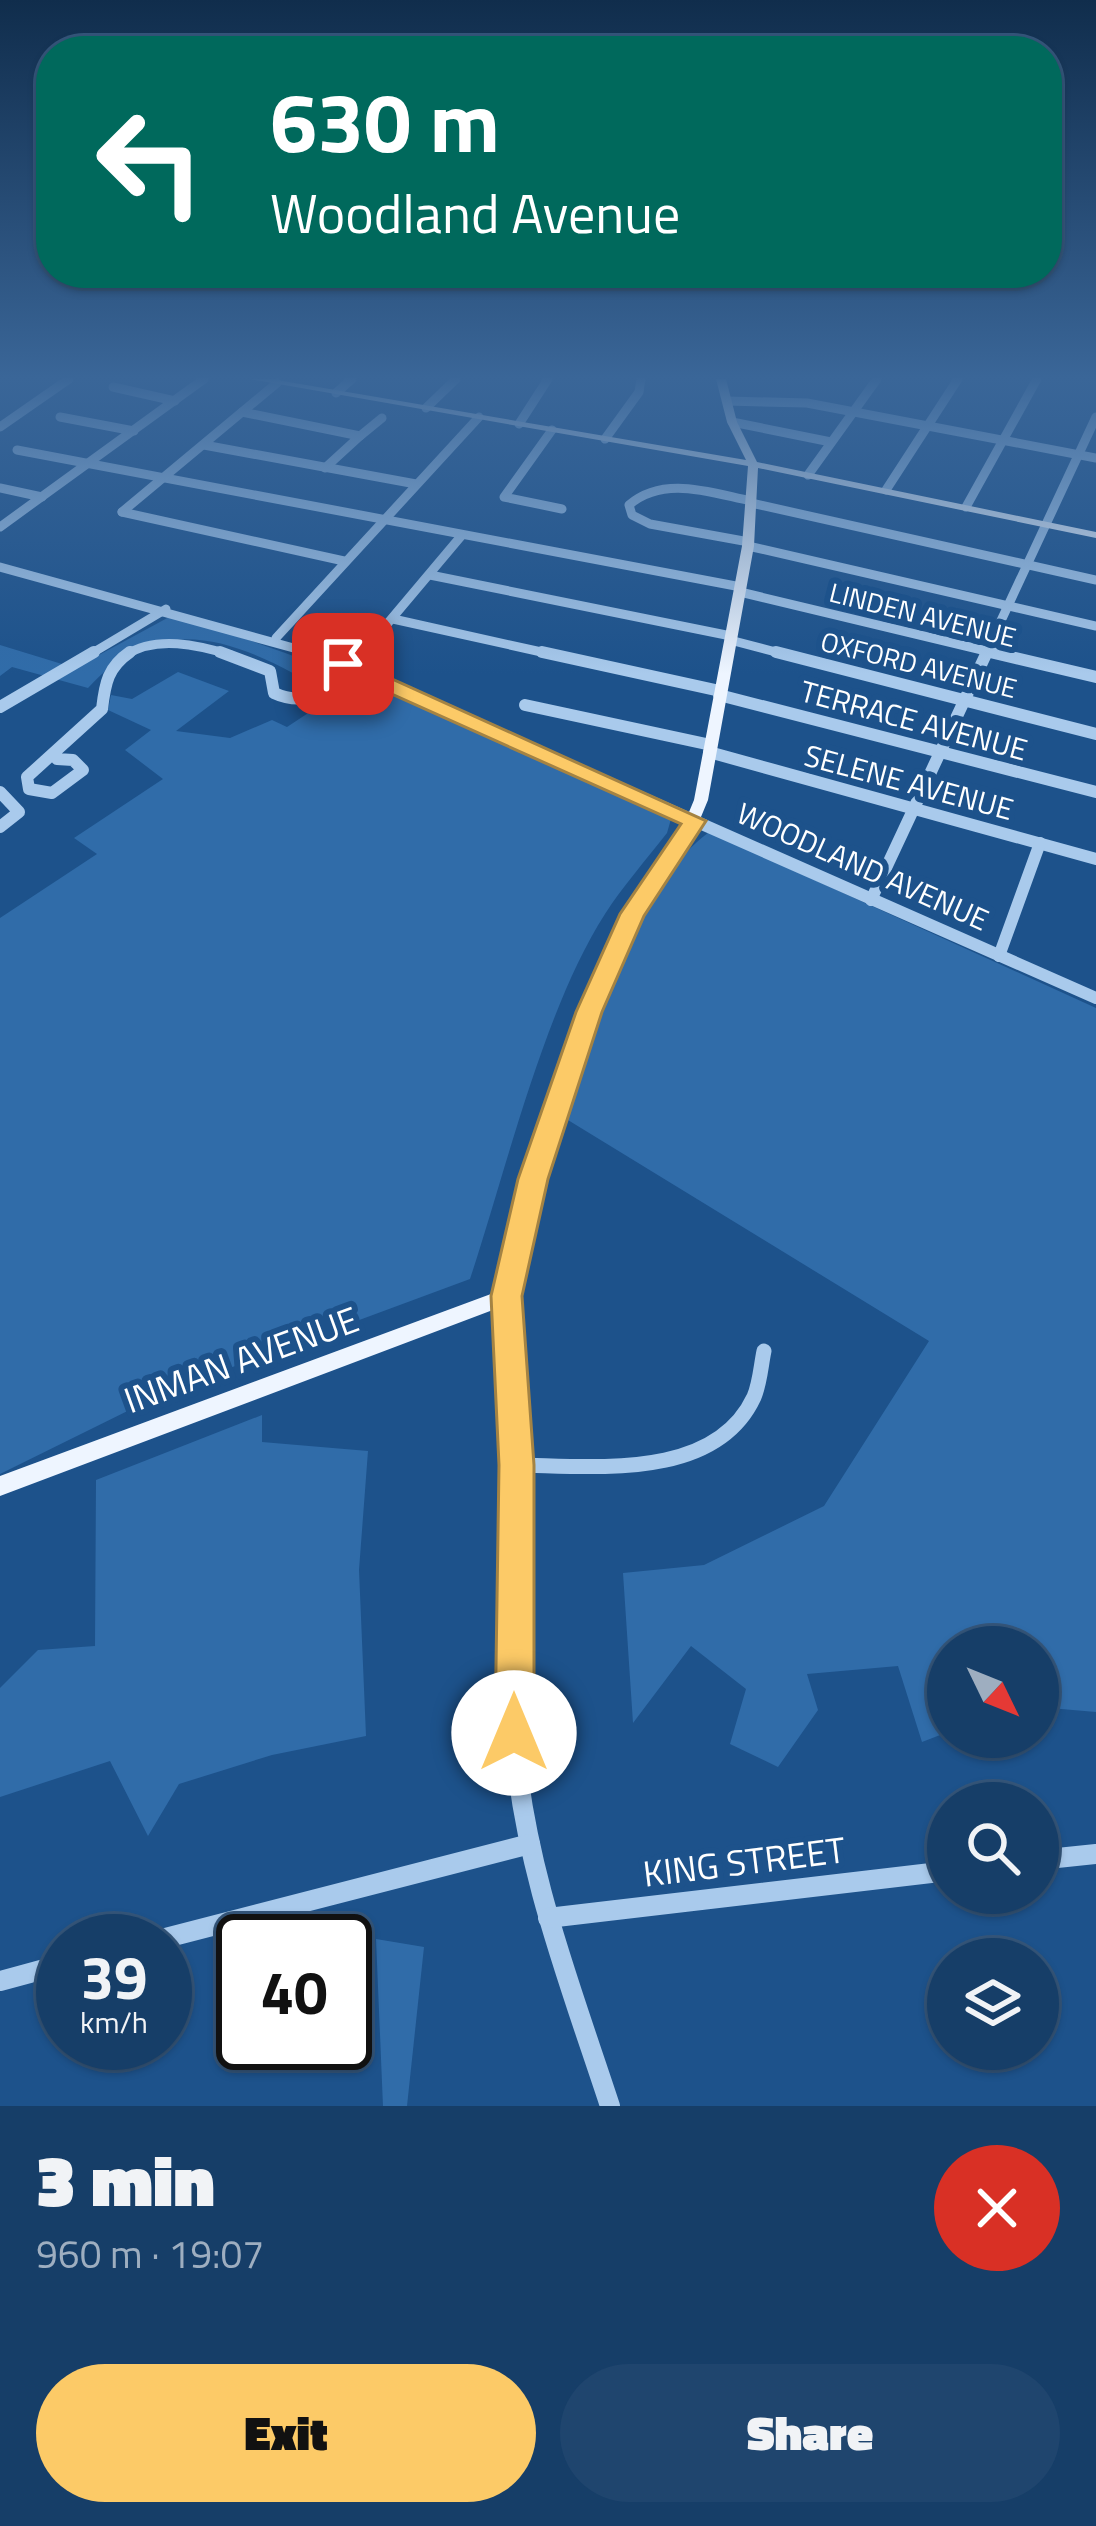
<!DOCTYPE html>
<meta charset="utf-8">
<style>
body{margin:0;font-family:"Titillium Web",sans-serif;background:#1f456e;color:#f1f3f6;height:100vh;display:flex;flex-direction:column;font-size:45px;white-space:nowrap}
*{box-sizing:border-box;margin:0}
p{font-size:39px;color:#9eaec0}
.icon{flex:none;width:66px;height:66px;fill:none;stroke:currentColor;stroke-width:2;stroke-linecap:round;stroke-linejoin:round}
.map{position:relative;height:2106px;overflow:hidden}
.panel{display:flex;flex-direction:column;background:#163e68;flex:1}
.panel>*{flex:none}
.hud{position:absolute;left:36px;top:36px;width:1026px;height:252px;border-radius:48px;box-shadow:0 3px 9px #0004,0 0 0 3px #35577c;background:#00695c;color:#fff;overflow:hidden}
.needle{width:78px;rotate:133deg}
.tools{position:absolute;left:927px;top:1626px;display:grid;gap:24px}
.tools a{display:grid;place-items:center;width:132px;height:132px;border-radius:50%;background:#163e68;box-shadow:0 3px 9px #0004,0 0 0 3px #35577c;font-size:60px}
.speed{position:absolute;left:36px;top:1914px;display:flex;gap:24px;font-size:60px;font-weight:700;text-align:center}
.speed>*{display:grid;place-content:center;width:156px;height:156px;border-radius:50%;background:#163e68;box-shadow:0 3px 9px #0004,0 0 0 3px #35577c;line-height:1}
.speed small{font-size:30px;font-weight:400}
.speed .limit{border:6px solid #111;border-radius:18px;background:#fff;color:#111}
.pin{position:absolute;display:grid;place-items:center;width:102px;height:102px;color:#fff;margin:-51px;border-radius:24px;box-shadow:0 6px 18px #0006}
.me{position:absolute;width:132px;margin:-66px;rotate:0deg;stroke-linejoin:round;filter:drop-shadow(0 0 9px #0008)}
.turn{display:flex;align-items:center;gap:42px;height:252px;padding:0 36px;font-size:54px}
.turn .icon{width:156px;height:156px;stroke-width:2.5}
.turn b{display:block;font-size:84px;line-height:102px}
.round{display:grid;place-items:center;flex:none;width:126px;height:126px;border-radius:63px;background:#1f456e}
.head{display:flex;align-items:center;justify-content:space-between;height:204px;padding:0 36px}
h1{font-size:72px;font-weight:800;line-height:90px}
.button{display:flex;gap:24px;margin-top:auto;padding:24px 36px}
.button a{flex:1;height:138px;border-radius:72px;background:#fcca67;color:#111;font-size:48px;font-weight:800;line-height:138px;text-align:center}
.button a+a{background:#1f456e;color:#f1f3f6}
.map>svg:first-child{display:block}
.green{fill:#306ca9}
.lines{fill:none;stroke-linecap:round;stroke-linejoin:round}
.minor-far3{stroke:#a9caec;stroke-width:9}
.minor-far2{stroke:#a9caec;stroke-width:12}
.minor-far1{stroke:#a9caec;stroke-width:15}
.minor{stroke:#a9caec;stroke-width:20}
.major{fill:#eef5ff;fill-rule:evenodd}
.route{fill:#fcca67;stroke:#a48343;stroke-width:3}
.labels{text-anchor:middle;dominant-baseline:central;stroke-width:12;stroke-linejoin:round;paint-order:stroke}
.far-street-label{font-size:27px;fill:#fff;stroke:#1d528b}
.street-label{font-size:30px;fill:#fff;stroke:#1d528b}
.near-street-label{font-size:36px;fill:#fff;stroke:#1d528b}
</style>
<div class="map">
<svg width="1096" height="2106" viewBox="0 0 1096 2106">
<rect width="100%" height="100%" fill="#1d528b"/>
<!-- green -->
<g class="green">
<path d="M171,616C345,665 506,745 671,819L667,833C646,860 623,886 605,914C544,1009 506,1170 470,1279L168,1391L0,1474V918L97,854L74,838L163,779L125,750L151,730L108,710L111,695L132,699L178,672L229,691L176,731L230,738L272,720L287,727L334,696C248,646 166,602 88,688L12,667L0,676V645L75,668Z"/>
<path d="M709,832L1096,1008V1712L1038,1707V1647H948V1732L922,1742L898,1666L807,1674L818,1710L778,1767L730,1744L746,1689L691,1646L633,1723L623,1573L704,1565L824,1506L929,1341L563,1117C596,1029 631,890 709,832Z"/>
<polygon points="262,1415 262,1442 368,1451 359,1570 366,1736 272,1755 179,1784 148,1836 110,1761 0,1797 0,1688 38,1650 95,1646 96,1480"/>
<polygon points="376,1939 424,1947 407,2106 383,2106"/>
</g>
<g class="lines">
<!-- minor-far3 -->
<g class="minor-far3">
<polyline points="113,387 175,401"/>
<polyline points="336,393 352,379"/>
<polyline points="727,401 807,403 1096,458"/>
<polyline points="426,408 456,379"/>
<polyline points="242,412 360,436 325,468"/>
<polyline points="60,417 134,431"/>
<polyline points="732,422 831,442"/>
<polyline points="519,424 548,379"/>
<polyline points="0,427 69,379"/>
<polyline points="552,430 504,497 562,509"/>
<polyline points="360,436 382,418"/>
<polyline points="605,439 639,392 641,379"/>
<polyline points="204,445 416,484"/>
<polyline points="17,450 741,587"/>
<polyline points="808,475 877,379"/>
<polyline points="0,488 42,497"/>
<polyline points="886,490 958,379"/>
<polyline points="751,503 1096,580"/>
<polyline points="966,507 1037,379"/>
<polyline points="122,512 344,561"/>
<polyline points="122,512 277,383"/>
<polyline points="0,527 204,379"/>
<path d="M749,542L650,524L632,515L629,505C664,475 711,493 751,501"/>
<polyline points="748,546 1096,626"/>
<polyline points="0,567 319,655"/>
<polyline points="430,575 731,636"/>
<polyline points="740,592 1003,655"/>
<polyline points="393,619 555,655"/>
<polyline points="276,638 479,417"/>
<polyline points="730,640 787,655"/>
<polyline points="89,655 166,609"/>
<path d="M126,655C156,635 198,645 231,655"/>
<polyline points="361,655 462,535"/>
<polyline points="985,655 1096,417"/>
</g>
<!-- minor-far2 -->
<g class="minor-far2">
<path d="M220,652L270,671L274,693C306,708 333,690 359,672"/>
<polyline points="312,652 1096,998"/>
<polyline points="542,652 720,691"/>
<polyline points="776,652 1096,734"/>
<polyline points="990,652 1096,677"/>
<polyline points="350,668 364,652"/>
<polyline points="719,695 1096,792"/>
<polyline points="525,705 711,745"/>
<polyline points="0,707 94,652"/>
<polyline points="709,752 1096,859"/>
<path d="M57,759L73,760L83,770L52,793L29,789L27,777L102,709C105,683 108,667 130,652"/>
<polyline points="0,792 19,812 0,827"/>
<polyline points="871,900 987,652"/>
<polyline points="999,956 1040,843"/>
</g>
<!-- minor-far1 -->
<g class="minor-far1">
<polyline points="507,1296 517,1487"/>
<path d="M517,1465C594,1466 715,1481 754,1397C760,1383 761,1365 764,1351"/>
</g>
<!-- minor -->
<g class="minor">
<path d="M517,1484C516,1566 509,1651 514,1733C522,1862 570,1984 610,2106"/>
<polyline points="1038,1860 1096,1854"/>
<polyline points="548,1918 948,1871"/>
<polyline points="154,1941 530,1844"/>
<polyline points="0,1981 63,1964"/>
</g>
<!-- major -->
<polygon class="major" points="249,379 271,379 746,460 727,422 716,379 726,379 737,422 757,462 1096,532 1096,538 758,468 754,546 708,800 691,841 624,944 597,1012 542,1179 514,1302 0,1496 0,1476 499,1291 524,1179 581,1012 609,943 677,841 694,800 742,546 748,466"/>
</g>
<!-- sky -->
<linearGradient id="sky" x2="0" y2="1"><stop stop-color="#102d4c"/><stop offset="0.56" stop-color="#3a6698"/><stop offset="1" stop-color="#3a6698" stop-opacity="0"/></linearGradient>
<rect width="1096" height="674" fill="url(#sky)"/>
<!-- route -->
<polygon class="route" points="336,660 350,660 706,821 644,916 602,1012 548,1179 522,1296 534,1465 534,1733 528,1747 514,1752 501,1747 495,1733 499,1465 491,1296 518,1179 576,1012 620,914 681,824 336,669"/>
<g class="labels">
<!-- far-street labels -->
<g class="far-street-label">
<text transform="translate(923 614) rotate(14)">LINDEN AVENUE</text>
<text transform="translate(919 664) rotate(14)">OXFORD AVENUE</text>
</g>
<!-- street labels -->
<g class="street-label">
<text transform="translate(914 720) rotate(15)">TERRACE AVENUE</text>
<text transform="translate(909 782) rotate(15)">SELENE AVENUE</text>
<text transform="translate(863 866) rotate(24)">WOODLAND AVENUE</text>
</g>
<!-- near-street labels -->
<g class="near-street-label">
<text transform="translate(241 1359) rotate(-20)">INMAN AVENUE</text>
<text transform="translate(744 1861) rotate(-7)">KING STREET</text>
</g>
</g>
</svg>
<div class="tools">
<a><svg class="needle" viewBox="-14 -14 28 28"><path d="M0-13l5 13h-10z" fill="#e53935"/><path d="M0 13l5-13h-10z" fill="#9eaec0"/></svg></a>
<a><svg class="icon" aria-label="search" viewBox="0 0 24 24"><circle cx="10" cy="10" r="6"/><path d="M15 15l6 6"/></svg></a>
<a><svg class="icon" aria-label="layers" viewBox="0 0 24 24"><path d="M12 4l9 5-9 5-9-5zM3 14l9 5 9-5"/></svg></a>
</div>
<div class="speed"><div>39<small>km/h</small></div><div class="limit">40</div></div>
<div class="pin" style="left:343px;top:664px;background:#d93025"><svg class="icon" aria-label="arrive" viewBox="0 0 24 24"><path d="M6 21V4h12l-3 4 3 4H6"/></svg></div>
<svg class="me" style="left:514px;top:1733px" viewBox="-20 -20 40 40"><circle r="19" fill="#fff"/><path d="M0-13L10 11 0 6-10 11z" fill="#fcca67"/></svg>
<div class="hud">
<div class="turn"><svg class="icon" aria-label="left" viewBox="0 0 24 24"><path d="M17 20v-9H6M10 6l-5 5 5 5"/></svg><div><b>630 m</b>Woodland Avenue</div></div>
</div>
</div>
<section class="panel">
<div class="head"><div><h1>3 min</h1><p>960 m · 19:07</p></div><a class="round" style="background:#d93025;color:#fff"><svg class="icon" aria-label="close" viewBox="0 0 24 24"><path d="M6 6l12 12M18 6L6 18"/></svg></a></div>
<div class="button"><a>Exit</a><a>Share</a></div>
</section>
